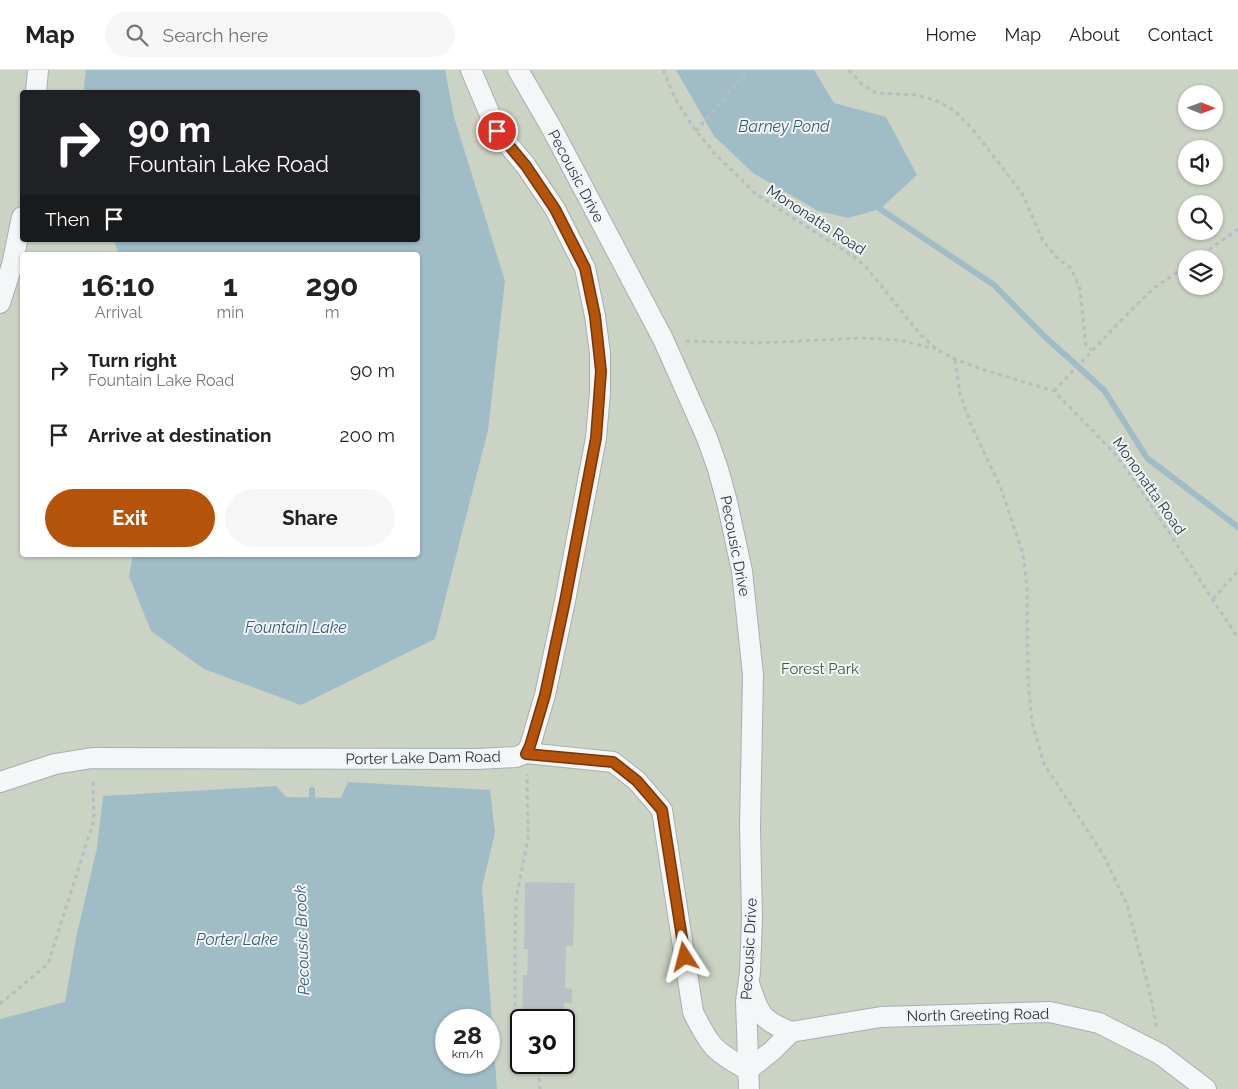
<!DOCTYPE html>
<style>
body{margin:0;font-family:Raleway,sans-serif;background:#f6f6f6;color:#222;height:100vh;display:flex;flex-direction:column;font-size:19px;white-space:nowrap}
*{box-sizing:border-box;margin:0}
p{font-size:16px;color:#767676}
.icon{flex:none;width:28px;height:28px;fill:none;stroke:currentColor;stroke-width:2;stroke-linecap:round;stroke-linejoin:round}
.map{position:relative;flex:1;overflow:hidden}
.side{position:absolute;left:20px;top:182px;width:400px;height:305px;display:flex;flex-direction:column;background:#fff;border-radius:5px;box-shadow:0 1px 4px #0004}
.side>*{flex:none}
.hud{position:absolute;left:20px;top:20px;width:400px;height:152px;border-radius:5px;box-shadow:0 1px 4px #0004;background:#202124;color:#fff;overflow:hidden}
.needle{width:32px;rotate:91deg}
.fabs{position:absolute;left:1178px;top:15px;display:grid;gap:10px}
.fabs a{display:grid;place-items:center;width:45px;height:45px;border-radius:50%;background:#fff;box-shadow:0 1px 4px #0004;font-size:25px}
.speed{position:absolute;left:435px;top:939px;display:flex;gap:10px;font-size:25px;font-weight:700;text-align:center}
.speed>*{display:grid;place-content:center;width:65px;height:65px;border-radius:50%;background:#fff;box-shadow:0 1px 4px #0004;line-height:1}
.speed small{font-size:12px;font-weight:400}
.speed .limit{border:2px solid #111;border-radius:8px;background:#fff;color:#111}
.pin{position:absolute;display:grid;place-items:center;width:42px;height:42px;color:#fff;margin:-21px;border:2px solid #fff;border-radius:50%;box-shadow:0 1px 5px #0007}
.me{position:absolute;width:55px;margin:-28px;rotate:351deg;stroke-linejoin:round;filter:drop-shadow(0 0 4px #0008)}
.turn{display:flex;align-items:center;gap:18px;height:105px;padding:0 25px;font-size:22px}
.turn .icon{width:65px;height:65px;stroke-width:2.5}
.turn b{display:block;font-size:35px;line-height:42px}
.then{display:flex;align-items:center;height:48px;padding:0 25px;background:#0003;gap:10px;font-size:19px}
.eta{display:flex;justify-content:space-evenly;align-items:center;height:85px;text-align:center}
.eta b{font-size:30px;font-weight:700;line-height:35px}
.primary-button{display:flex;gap:10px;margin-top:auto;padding:10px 25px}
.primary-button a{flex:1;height:58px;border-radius:30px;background:#b45309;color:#fff;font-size:20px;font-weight:700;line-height:58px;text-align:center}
.primary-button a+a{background:#f6f6f6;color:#222}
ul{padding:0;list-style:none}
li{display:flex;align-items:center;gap:15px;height:65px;padding:0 25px}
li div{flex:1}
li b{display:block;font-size:19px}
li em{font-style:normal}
header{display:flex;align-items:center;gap:30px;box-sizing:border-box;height:70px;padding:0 25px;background:#fff;border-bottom:1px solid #e0e0e0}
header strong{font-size:24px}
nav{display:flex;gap:28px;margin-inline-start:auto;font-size:18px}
.search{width:350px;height:45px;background:#f6f6f6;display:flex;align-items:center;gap:12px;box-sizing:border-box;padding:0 18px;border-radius:28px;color:#767676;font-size:19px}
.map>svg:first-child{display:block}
.green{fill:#cbd3c4;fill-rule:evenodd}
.water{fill:#a0bcc7;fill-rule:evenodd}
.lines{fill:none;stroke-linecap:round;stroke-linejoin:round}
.stream{stroke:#a0bcc7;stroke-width:6}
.building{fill:#bac1c6}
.minor-casing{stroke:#a7afb3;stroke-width:22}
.path{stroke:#b8bdc1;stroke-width:3;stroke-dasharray:4 4;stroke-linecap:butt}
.minor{stroke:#f4f6f8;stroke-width:20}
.route-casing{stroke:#753606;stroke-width:12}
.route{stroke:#b45309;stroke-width:9}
.labels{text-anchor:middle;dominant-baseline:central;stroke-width:4;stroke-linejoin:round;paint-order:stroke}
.street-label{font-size:15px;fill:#2b3840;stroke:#f2f5f7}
.park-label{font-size:15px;fill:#485b3a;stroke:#f2f5f7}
.water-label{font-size:16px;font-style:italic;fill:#385f71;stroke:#f2f5f7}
</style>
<header>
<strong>Map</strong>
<div class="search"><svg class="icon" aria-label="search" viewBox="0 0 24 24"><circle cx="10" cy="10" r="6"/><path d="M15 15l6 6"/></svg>Search here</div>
<nav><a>Home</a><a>Map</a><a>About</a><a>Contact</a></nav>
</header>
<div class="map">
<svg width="1238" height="1019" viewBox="0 0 1238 1019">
<rect width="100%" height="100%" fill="#e2e7e9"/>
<!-- green -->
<path class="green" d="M0,0H1238V1019H0ZM22,22H418V170H22ZM1186,24H1214V51H1186ZM1186,79H1214V106H1186ZM1186,134H1214V161H1186ZM22,185H418V485H22ZM1186,189H1214V216H1186ZM446,950H489V992H446ZM521,950H564V992H521Z"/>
<!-- water -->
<g class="water">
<polygon points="86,0 445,0 454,47 505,211 488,360 435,569 301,635 204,599 151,561 129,506 133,485 418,485 418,185 119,185 114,170 418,170 418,22 85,22 84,16"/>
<polygon points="676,0 814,0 834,33 886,47 917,105 880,139 848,148 818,141 753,103 714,66"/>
<path d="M348,712L490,720L495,763L482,817L497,1019H0V949L65,932L76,868L97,778L103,726L276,716L286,727L341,728ZM446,950H489V992H446Z"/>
</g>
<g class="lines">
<!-- stream -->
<g class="stream">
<polyline points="880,139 994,215 1044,266 1104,320 1147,388 1238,457"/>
<polyline points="312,720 312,735"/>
</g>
</g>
<!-- building -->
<polygon class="building" points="525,812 575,813 573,876 566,876 565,918 572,919 572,933 564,933 564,950 522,949 523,905 527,905 528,879 524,879"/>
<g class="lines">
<!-- minor casing -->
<g class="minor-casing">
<g id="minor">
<polyline points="471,0 497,61 526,96 555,139 585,198 595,246 600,283 600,323 596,368 565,531 545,625 530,676 526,683"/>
<polyline points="518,0 551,57 663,269 707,368 718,399 727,432 742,501 753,605 750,757 752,848 750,902 746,931 749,1019"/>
<polyline points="36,22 38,0"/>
<polyline points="0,233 12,195 22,147"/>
<path d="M0,712L55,694L92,688L477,689L516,687L526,683L613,692L637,711L662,740L693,942C710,977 714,981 748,1000"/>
<path d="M750,916C759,945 763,951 791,962"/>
<polyline points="748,1000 772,981 791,962 881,947 1050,942 1099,953 1160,984 1206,1019"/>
</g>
</g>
<!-- path -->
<g class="path">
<polyline points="663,0 675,28 693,57 715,84 756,124 854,187 866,197 920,264 936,279 955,289 981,299 1054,321 1115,384 1133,408 1238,568"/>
<polyline points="849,0 863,15 876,23 915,25 935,30 955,41 975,62 1023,125 1043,171 1059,190 1071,198 1080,219 1086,276 1092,280"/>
<polyline points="696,61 748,0"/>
<polyline points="1196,189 1238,159"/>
<polyline points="686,271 758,273 863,268 898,270 936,279"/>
<polyline points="955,290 960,324 971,355 1000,416 1023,484 1027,516 1028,611 1032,652 1044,694 1104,786 1127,835 1149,919 1157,959"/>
<polyline points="1054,321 1131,240 1154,218 1186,196"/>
<polyline points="1213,529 1238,501"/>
<polyline points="0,934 48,894 94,750 93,709"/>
<polyline points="521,951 515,938 515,869 516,830 528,768 527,704"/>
<polyline points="538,992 540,1019"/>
</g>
<!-- minor -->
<use href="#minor" class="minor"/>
</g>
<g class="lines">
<!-- route casing -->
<g class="route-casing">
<polyline id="route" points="497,61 526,96 555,139 585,198 595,246 601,301 596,368 565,531 545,625 530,676 526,684 613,692 637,711 662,740 685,887"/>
</g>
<!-- route -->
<use href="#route" class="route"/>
</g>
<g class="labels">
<!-- street labels -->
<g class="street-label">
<text transform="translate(576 106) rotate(62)">Pecousic Drive</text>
<text transform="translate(816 150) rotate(33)">Mononatta Road</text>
<text transform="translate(1149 416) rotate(55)">Mononatta Road</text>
<text transform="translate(735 476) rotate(79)">Pecousic Drive</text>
<text transform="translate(423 688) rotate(-1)">Porter Lake Dam Road</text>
<text transform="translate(749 879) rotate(-87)">Pecousic Drive</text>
<text transform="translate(978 945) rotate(-1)">North Greeting Road</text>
</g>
<!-- park labels -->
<g class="park-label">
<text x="820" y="599">Forest Park</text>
</g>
<!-- water labels -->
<g class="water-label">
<text x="784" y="56">Barney Pond</text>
<text x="296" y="557">Fountain Lake</text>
<text x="237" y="869">Porter Lake</text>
<text transform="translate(302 870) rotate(-92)">Pecousic Brook</text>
</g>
</g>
</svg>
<div class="fabs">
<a><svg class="needle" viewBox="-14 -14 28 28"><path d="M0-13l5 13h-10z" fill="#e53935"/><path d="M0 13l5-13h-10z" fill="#767676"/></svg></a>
<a><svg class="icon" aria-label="sound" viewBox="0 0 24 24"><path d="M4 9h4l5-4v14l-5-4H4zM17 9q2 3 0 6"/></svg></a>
<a><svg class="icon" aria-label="search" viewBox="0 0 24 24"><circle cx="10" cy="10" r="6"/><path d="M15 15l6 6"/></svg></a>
<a><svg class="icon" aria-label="layers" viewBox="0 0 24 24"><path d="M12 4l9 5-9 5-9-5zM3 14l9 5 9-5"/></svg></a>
</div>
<div class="speed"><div>28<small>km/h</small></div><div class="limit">30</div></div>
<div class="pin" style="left:497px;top:61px;background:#d93025"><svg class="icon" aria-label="arrive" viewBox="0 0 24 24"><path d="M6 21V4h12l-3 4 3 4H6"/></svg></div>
<svg class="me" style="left:685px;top:887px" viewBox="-20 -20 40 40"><path d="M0-17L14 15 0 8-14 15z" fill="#b45309" stroke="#fff" stroke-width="4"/></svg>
<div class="hud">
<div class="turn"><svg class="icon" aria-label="right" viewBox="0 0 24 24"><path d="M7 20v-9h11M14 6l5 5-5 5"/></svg><div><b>90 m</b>Fountain Lake Road</div></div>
<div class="then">Then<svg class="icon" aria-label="arrive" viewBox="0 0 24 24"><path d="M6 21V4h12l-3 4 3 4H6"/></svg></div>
</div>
<section class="side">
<div class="eta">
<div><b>16:10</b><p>Arrival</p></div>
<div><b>1</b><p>min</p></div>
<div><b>290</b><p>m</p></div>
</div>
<ul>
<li><svg class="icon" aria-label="right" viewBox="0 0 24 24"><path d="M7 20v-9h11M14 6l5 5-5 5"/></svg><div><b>Turn right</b><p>Fountain Lake Road</p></div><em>90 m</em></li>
<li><svg class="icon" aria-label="arrive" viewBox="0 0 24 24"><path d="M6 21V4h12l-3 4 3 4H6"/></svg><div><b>Arrive at destination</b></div><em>200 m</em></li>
</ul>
<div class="primary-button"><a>Exit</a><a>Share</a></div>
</section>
</div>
